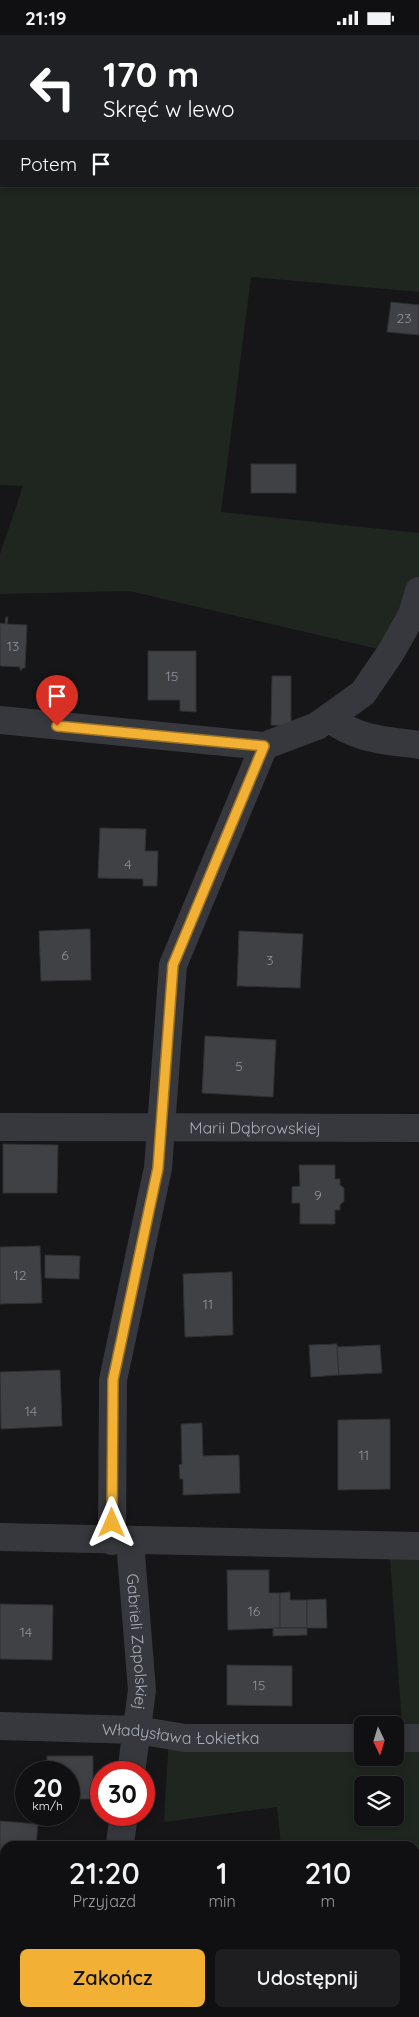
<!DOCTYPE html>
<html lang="pl">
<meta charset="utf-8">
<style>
body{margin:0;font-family:Quicksand,sans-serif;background:#1e1e20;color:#f1f3f6;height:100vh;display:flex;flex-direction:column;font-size:19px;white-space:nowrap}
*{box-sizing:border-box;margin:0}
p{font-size:16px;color:#9c9d9f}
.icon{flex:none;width:28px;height:28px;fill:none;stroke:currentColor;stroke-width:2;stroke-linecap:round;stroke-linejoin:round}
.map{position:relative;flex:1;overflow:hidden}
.drawer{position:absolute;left:0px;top:1806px;width:420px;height:176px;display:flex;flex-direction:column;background:#101012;border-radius:15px 15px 0 0;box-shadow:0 2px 8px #0003,0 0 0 1px #303032}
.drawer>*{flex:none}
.banner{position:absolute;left:0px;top:0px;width:420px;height:152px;box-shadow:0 2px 8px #0003,0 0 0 1px #303032;background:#202124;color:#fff;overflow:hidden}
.needle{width:32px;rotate:176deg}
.tools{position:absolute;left:354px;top:1681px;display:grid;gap:10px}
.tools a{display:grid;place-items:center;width:50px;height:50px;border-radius:8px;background:#101012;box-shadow:0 2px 8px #0003,0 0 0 1px #303032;font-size:25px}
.speed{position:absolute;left:15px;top:1726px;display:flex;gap:10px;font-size:25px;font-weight:700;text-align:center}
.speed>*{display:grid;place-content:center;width:65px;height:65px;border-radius:50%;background:#101012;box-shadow:0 2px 8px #0003,0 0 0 1px #303032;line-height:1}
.speed small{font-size:12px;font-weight:400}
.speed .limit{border:8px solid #d22;background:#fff;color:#111}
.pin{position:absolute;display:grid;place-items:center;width:42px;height:42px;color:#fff;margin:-51px -21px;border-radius:50% 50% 50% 0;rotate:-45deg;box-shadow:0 0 5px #0007}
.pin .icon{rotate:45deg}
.me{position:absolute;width:55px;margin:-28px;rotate:0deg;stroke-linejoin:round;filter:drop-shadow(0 0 4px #0008)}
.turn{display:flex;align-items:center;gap:18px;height:105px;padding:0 20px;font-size:22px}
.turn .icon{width:65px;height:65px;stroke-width:2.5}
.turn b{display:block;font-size:35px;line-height:42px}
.then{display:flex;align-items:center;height:48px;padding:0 20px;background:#0003;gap:10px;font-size:19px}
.eta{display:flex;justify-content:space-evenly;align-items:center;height:85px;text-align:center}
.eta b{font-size:30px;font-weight:600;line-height:35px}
.action{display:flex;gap:10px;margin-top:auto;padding:10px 20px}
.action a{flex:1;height:58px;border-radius:8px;background:#f2b134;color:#111;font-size:20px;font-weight:600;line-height:58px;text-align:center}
.action a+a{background:#1e1e20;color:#f1f3f6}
.status{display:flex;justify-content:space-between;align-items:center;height:35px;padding:0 25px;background:#101012;direction:ltr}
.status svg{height:14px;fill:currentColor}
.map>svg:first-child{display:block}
.green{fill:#1e261f;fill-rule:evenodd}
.building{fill:#404145;stroke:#303034}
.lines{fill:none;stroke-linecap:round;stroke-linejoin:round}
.street{stroke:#37383d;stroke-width:28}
.route-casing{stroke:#9d7322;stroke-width:12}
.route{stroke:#f2b134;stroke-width:9}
.labels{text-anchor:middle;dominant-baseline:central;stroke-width:4;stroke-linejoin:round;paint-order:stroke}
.number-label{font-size:14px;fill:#8e929b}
.street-label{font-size:16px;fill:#a8adb8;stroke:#111113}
</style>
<div class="status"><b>21:19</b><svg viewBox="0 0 49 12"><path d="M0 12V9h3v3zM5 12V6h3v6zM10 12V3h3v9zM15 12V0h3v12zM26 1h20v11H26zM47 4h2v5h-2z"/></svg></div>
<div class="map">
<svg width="419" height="1982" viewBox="0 0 419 1982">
<rect width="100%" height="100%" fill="#161618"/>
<!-- green -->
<g class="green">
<polygon points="0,23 1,151 419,151 419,131 419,257 251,242 221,477 419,498 419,556 391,617 129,556 0,559 0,519 23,451 0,450"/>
<path d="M389,1510L419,1511V1982H0V1876H5V1978H415V1811H281L277,1772L164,1787L169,1700L362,1703V1722H395V1703H403ZM362,1750H395V1782H362Z"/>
</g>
<!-- building -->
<g class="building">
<polygon points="355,0 413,0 355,1"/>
<polygon points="391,267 419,270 419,300 387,297"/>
<rect x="251" y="429" width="45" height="29"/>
<polygon points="6,582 8,582 7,589 27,590 25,633 22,633 22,635 20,635 20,632 0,631 0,588 5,589"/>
<polygon points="148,616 196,616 196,677 180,676 180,665 148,665"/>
<polygon points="272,641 291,641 291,691 271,690"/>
<polygon points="100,793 146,794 145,816 158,816 157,851 143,851 143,844 98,843"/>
<polygon points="90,894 91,945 41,946 39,896"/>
<polygon points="239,896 303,899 300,953 237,951"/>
<polygon points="205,1001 276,1005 273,1062 202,1058"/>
<polygon points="3,1109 58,1110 57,1158 3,1158"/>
<polygon points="299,1130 335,1130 335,1144 340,1144 340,1150 344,1153 344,1166 340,1170 340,1175 335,1175 335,1189 300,1189 300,1168 292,1168 292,1152 300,1151"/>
<polygon points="40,1211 42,1268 0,1269 0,1212"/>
<polygon points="45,1220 80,1221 79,1244 45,1243"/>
<polygon points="232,1237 233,1300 185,1302 183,1239"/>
<polygon points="337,1309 339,1340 311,1342 309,1310"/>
<polygon points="380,1310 382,1338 339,1340 337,1312"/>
<polygon points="60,1335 62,1391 1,1394 0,1337"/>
<polygon points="390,1384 390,1454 338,1455 338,1385"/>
<polygon points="202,1388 203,1421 239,1420 240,1458 183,1460 183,1444 180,1444 179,1430 182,1429 181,1389"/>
<polygon points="227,1535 269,1535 269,1558 280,1558 280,1593 228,1595"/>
<polygon points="290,1557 290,1565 307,1565 307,1593 280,1593 280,1558"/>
<polygon points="326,1564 327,1593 307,1593 307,1565"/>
<polygon points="0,1569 53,1570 52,1625 0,1624"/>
<polygon points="273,1593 307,1593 307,1600 273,1601"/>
<polygon points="227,1630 292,1631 292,1671 227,1670"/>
<polygon points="47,1721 93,1721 93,1764 69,1764 69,1738 47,1738"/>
<polygon points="0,1786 38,1789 36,1811 5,1811 5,1831 0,1830"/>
</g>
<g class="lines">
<!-- street -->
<g class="street">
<path d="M329,683C358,705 384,705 419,710"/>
<polyline points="0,685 264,711 317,691 363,658 391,617 412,580 419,556"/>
<path id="s1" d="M0,1092L419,1093"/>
<polyline points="0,1502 419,1511"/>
<polyline points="112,1506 113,1345 158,1133 173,930 264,711"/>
<path id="s2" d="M130,1506L142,1655L131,1738"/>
<path id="s3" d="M0,1691L137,1695L185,1703H362"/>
<polyline points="395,1703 419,1703"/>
<polyline points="120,1808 124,1780"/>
<polyline points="0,1876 5,1876"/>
</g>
</g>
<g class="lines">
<!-- route casing -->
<g class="route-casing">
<polyline id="route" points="57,691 264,711 173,930 158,1133 113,1345 112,1488"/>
</g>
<!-- route -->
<use href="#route" class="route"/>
</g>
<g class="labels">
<!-- number labels -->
<g class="number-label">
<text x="404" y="283">23</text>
<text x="13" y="611">13</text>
<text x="172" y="641">15</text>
<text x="128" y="829">4</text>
<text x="65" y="920">6</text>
<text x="270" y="925">3</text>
<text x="239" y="1031">5</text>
<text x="318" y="1160">9</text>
<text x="20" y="1240">12</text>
<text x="208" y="1269">11</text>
<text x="31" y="1376">14</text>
<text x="364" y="1420">11</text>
<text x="254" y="1576">16</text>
<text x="26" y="1597">14</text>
<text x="259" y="1650">15</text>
</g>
<!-- street labels -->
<g class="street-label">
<text stroke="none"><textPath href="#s1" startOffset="255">Marii Dąbrowskiej</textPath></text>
<text stroke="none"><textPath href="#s2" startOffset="101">Gabrieli Zapolskiej</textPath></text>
<text stroke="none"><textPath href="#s3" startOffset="181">Władysława Łokietka</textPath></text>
</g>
</g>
</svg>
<div class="tools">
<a><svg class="needle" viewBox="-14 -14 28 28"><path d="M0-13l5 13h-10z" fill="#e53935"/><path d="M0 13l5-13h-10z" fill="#9c9d9f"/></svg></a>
<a><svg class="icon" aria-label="layers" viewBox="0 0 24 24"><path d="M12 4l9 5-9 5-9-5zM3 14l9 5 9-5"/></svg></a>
</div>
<div class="speed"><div>20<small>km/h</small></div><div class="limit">30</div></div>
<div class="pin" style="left:57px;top:691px;background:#d93025"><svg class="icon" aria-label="arrive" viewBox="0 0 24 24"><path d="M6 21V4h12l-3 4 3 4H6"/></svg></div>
<svg class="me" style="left:112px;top:1488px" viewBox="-20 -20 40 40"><path d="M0-17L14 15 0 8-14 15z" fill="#f2b134" stroke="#fff" stroke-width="4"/></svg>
<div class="banner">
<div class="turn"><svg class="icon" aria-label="left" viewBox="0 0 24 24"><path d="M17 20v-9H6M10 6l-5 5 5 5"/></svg><div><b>170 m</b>Skręć w lewo</div></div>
<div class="then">Potem<svg class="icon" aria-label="arrive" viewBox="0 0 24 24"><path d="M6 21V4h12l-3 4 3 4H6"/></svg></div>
</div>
<section class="drawer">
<div class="eta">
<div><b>21:20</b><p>Przyjazd</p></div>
<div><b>1</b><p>min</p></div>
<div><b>210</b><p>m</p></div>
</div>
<div class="action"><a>Zakończ</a><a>Udostępnij</a></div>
</section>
</div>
